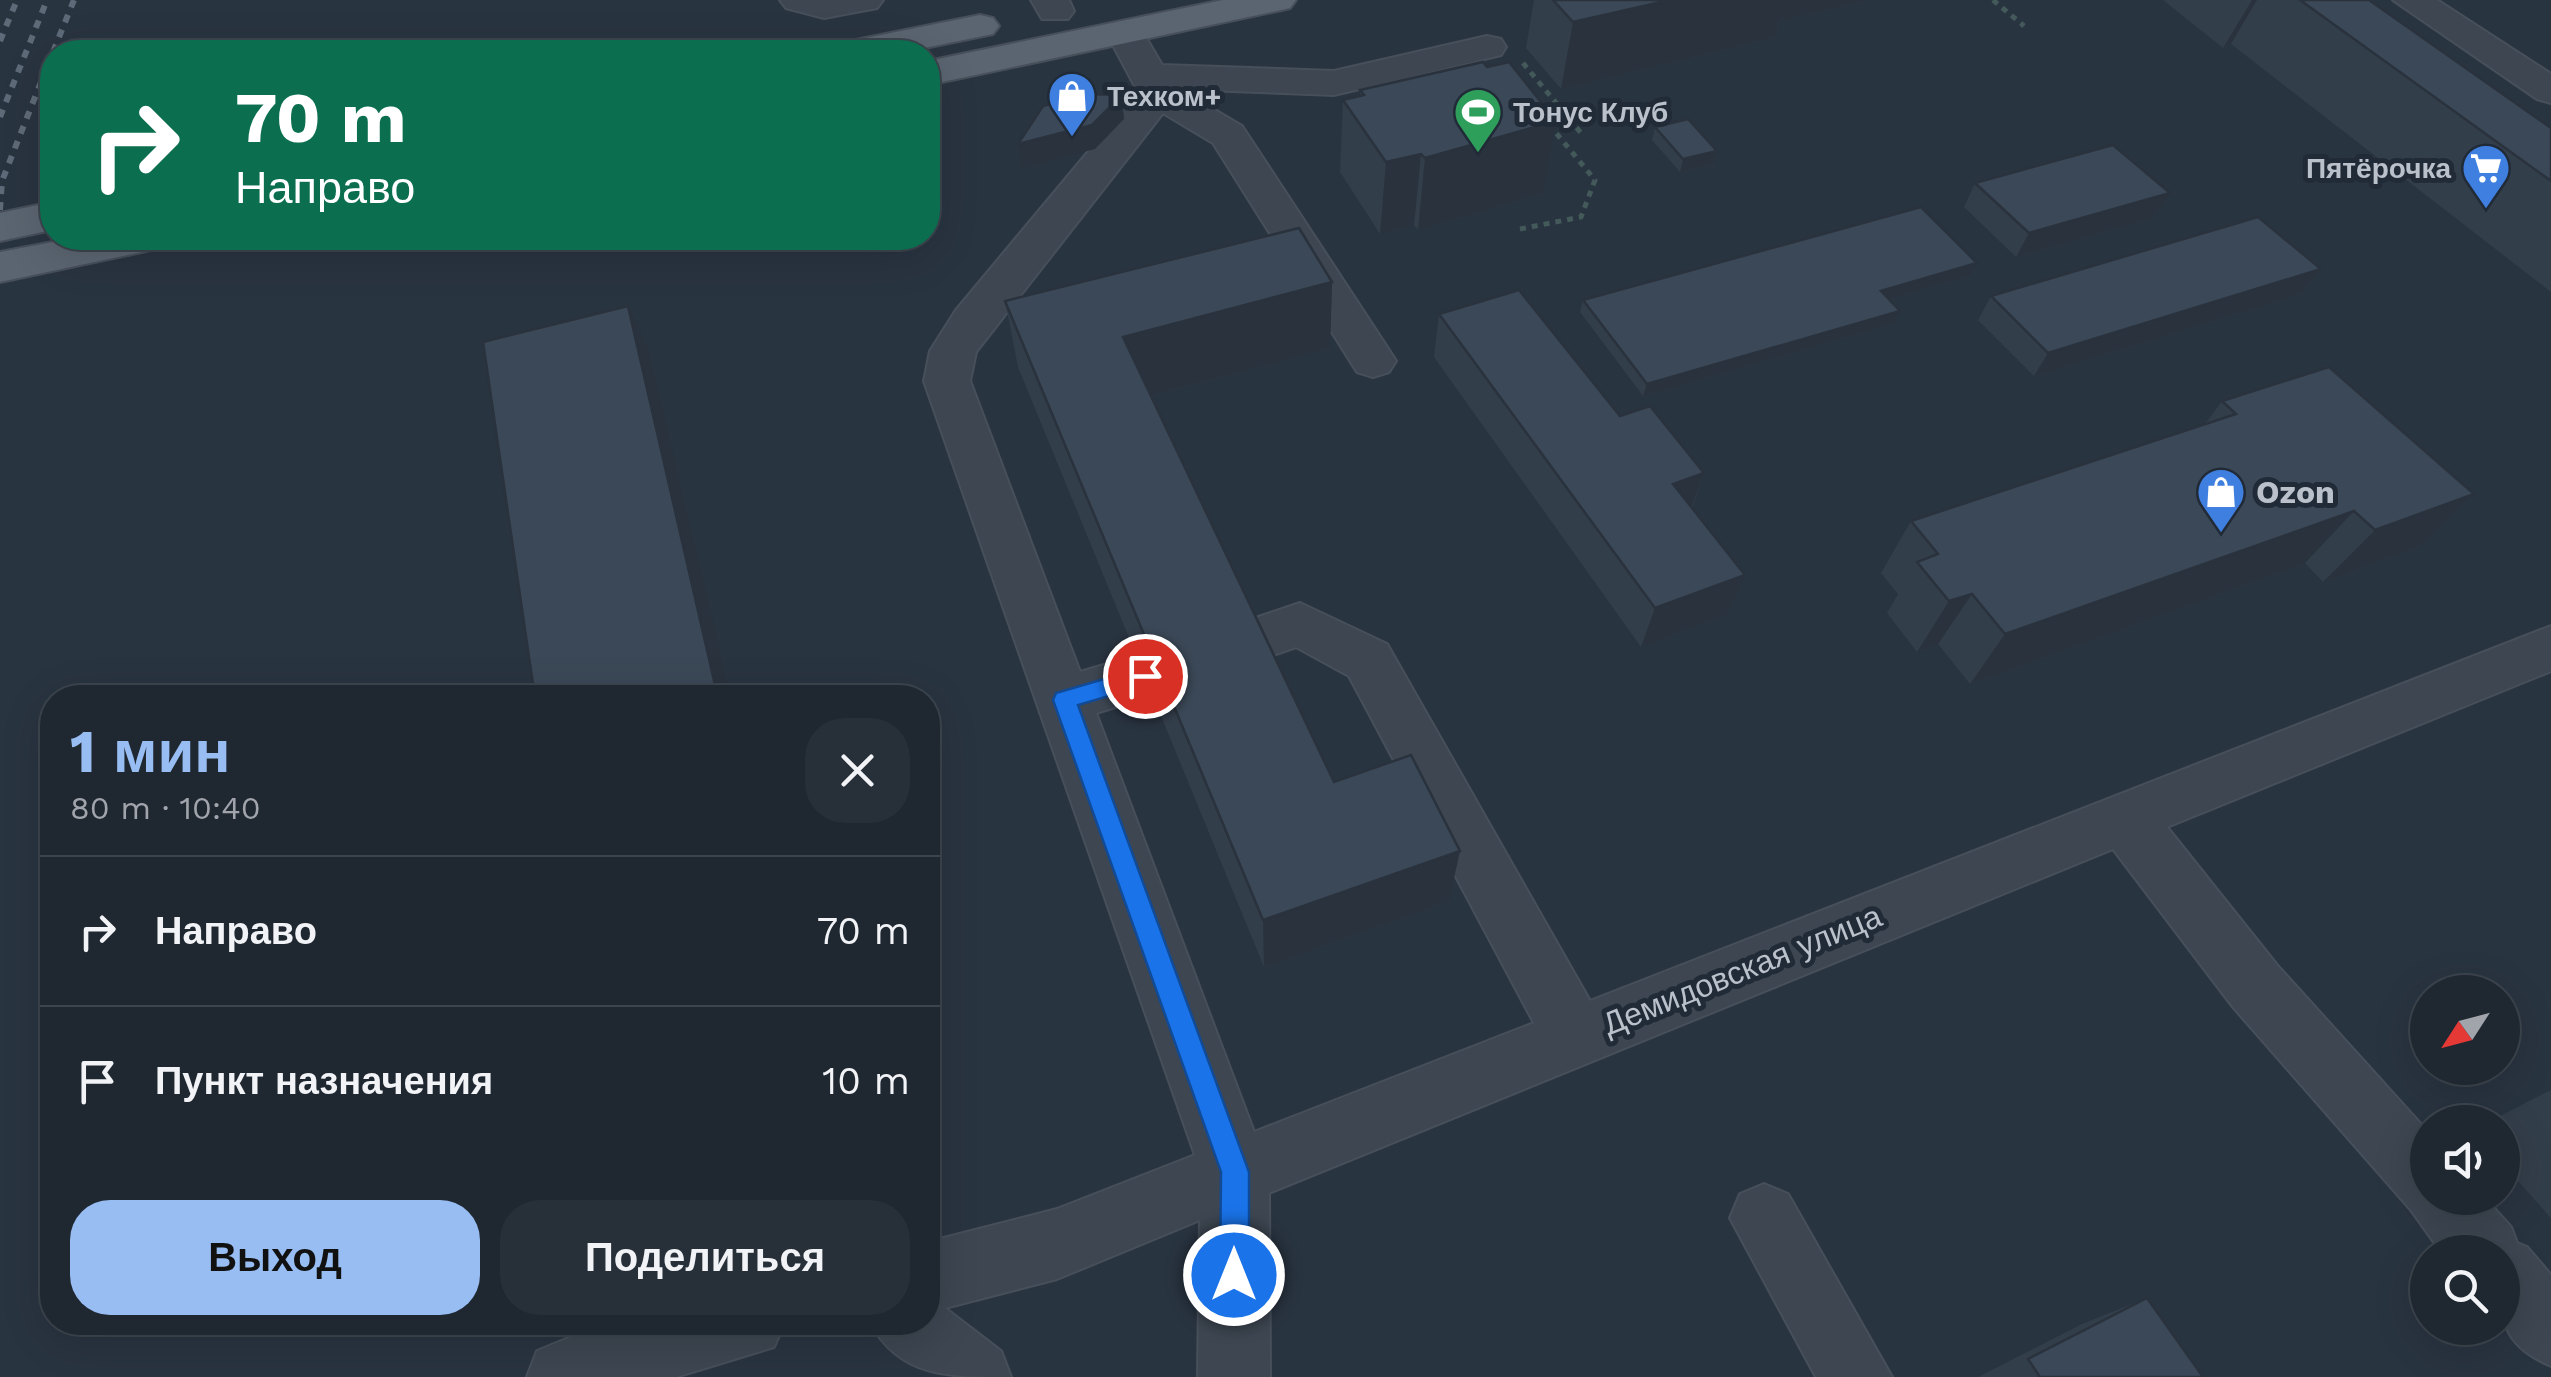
<!DOCTYPE html>
<html lang="ru">
<meta charset="utf-8">
<style>
body{margin:0;font-family:"Work Sans",sans-serif;background:#272f39;color:#f1f3f6;height:100vh;display:flex;flex-direction:column;font-size:38px;white-space:nowrap}
*{box-sizing:border-box;margin:0}
p{font-size:32px;color:#a1a5ab}
.icon{flex:none;width:55px;height:55px;fill:none;stroke:currentColor;stroke-width:2;stroke-linecap:round;stroke-linejoin:round}
.map{position:relative;flex:1;overflow:hidden}
.panel{position:absolute;left:40px;top:685px;width:900px;height:650px;display:flex;flex-direction:column;background:#1f2731;border-radius:40px;box-shadow:0 10px 40px #0002,0 0 0 2px #3c444d}
.panel>*{flex:none}
.top-card{position:absolute;left:40px;top:40px;width:900px;height:210px;border-radius:40px;box-shadow:0 10px 40px #0002,0 0 0 2px #3c444d;background:#0b6e4f;color:#fff;overflow:hidden}
.needle{width:65px;rotate:234deg}
.buttons{position:absolute;left:2410px;top:975px;display:grid;gap:20px}
.buttons a{display:grid;place-items:center;width:110px;height:110px;border-radius:50%;background:#1f2731;box-shadow:0 10px 40px #0002,0 0 0 2px #3c444d;font-size:50px}
.pin{position:absolute;display:grid;place-items:center;width:85px;height:85px;color:#fff;margin:-42px;border:5px solid #fff;border-radius:50%;box-shadow:0 2px 10px #0007}
.me{position:absolute;width:110px;margin:-55px;rotate:0deg;stroke-linejoin:round;filter:drop-shadow(0 0 8px #0008)}
.turn{display:flex;align-items:center;gap:35px;height:210px;padding:0 30px;font-size:45px}
.turn .icon{width:130px;height:130px;stroke-width:2.5}
.turn b{display:block;font-size:70px;line-height:85px}
.round{display:grid;place-items:center;flex:none;width:105px;height:105px;border-radius:40px;background:#272f39}
.head{display:flex;align-items:center;justify-content:space-between;height:170px;padding:0 30px}
h1{font-size:60px;font-weight:700;line-height:75px;color:#98bdf2}
.button{display:flex;gap:20px;margin-top:auto;padding:20px 30px}
.button a{flex:1;height:115px;border-radius:40px;background:#98bdf2;color:#111;font-size:40px;font-weight:700;line-height:115px;text-align:center}
.button a+a{background:#272f39;color:#f1f3f6}
ul{padding:0;list-style:none}
li{display:flex;align-items:center;gap:30px;height:150px;padding:0 30px;border-top:2px solid #3c444d}
li div{flex:1}
li b{display:block;font-size:38px}
li em{font-style:normal}
.map>svg:first-child{display:block}
.lines{fill:none;stroke-linecap:round;stroke-linejoin:round}
.minor-casing{stroke:#464f5a;stroke-width:4}
.major-casing{stroke:#464f5a;stroke-width:4}
.path{stroke:#44595a;stroke-width:5;stroke-dasharray:6 6;stroke-linecap:butt}
.minor{fill:#3d4651;fill-rule:evenodd}
.major{fill:#5b6571;fill-rule:evenodd}
.rail{stroke:#5f6a78;stroke-width:6;stroke-dasharray:8 8;stroke-linecap:butt}
.wall{fill:#333e4b}
.shaded-wall{fill:#29323d}
.building{fill:#3b4857;stroke:#29323d;stroke-width:2.5}
.route{fill:#1a73e8;stroke:#114b97;stroke-width:2.5}
.labels{text-anchor:middle;dominant-baseline:central;stroke-width:10;stroke-linejoin:round;paint-order:stroke}
.far-poi-label{font-size:28px;font-weight:bold;fill:#bac1cb;stroke:#212b37;text-anchor:start}
.poi-label{font-size:32px;font-weight:bold;fill:#bac1cb;stroke:#212b37;text-anchor:start}
.street-label{font-size:32px;fill:#bac1cb;stroke:#212b37}
</style>
<div class="map">
<svg width="2551" height="1377" viewBox="0 0 2551 1377">
<rect width="100%" height="100%" fill="#293441"/>
<g class="lines">
<!-- minor casing -->
<g class="minor-casing">
<g id="minor">
<polygon points="780,0 883,0 877,8 824,18 786,8"/>
<polygon points="1031,0 1069,0 1074,11 1068,19 1042,19"/>
<polygon points="2393,0 2437,0 2551,74 2551,103 2537,99"/>
<path d="M1125,21L1138,24L1162,65L1334,71L1487,36L1501,39L1506,47L1501,55L1334,95L1179,89L1242,126L1389,350L1396,361L1389,372L1373,377L1357,372L1213,143L1163,113L976,352L970,381L1080,672L1145,653L1164,660L1172,676L1164,692L1096,713L1254,1132L1534,1023L1349,676L1296,647L1242,666L1223,659L1215,644L1223,629L1300,603L1387,644L1590,1001L2551,626V671L2167,827L2277,965L2428,1132V1198H2485L2511,1227L2517,1243L2527,1247L2551,1275V1366C2492,1341 2502,1308 2502,1252H2441L2411,1210L2233,1007L2113,849L1269,1193L1270,1377H1198L1200,1220L1057,1279L945,1308L1001,1351L1011,1377C948,1377 899,1377 870,1322H928V1242L1057,1209L1195,1155L924,381L930,351L956,310L1138,92L1106,32L1112,24Z"/>
<polygon points="1764,1184 1788,1194 1892,1377 1816,1377 1730,1218 1740,1194"/>
<polygon points="607,1322 785,1322 774,1347 676,1377 527,1377 537,1351"/>
</g>
</g>
<!-- major casing -->
<g class="major-casing">
<g id="major">
<polygon points="1223,0 1296,0 1290,8 1277,11 928,85 928,61"/>
<polygon points="980,15 993,18 999,26 993,34 905,52 831,52 836,44"/>
<polygon points="52,202 52,230 0,241 0,213"/>
<polygon points="74,238 164,238 157,248 142,252 0,282 0,252"/>
</g>
</g>
<!-- path -->
<g class="path">
<polyline points="1993,0 2024,26"/>
<polyline points="1523,63 1581,133"/>
<polyline points="1520,229 1581,217 1595,180 1552,128"/>
</g>
<!-- minor -->
<use href="#minor" class="minor"/>
<!-- major -->
<use href="#major" class="major"/>
<!-- rail -->
<g class="rail">
<polyline points="0,41 17,0"/>
<polyline points="53,52 74,0"/>
<polyline points="0,117 47,0"/>
<polyline points="0,210 2,181 52,54"/>
</g>
</g>
<!-- wall -->
<g class="wall">
<polygon points="1534,0 1869,0 1780,20 1775,37 1561,89 1526,48"/>
<polygon points="2163,0 2369,0 2551,128 2551,292 2231,44 2223,48"/>
<polygon points="1360,90 1543,193 1418,230 1414,225 1380,234 1340,172 1343,100 1360,96"/>
<polygon points="1655,127 1714,163 1680,172 1652,140"/>
<polygon points="1975,183 2170,193 2155,217 2016,257 1964,207"/>
<polygon points="2321,269 2303,293 2034,376 1978,320 1991,296"/>
<polygon points="1971,275 1889,299 1900,311 1894,323 1643,396 1580,312 1583,300"/>
<polygon points="1332,282 1330,348 1151,396 1334,782 1449,901 1264,967 1018,367 1005,301"/>
<polygon points="1439,314 1620,416 1704,473 1692,508 1727,614 1641,647 1434,357"/>
<polygon points="2222,401 2420,546 2323,582 2305,563 1970,684 1938,644 1917,652 1887,613 1898,594 1881,573 1911,521 2205,424"/>
<polygon points="2551,1090 2551,1218 2502,1163 2502,1122 2488,1122"/>
<polygon points="2147,1298 2203,1377 1978,1377 2082,1324"/>
</g>
<!-- shaded-wall -->
<g class="shaded-wall">
<polygon points="1670,0 1869,0 1780,20 1775,37 1561,89 1573,22"/>
<polygon points="2252,0 2257,0 2231,44 2223,48"/>
<polygon points="1122,95 1124,119 1095,149 1022,168 1018,144"/>
<polygon points="1556,121 1543,193 1418,230 1425,158"/>
<polygon points="1717,151 1714,163 1680,172 1683,159"/>
<polygon points="1421,154 1414,225 1380,234 1386,162"/>
<polygon points="2170,193 2155,217 2016,257 2029,233"/>
<polygon points="1977,263 1971,275 1875,303 1881,291"/>
<polygon points="2321,269 2303,293 2034,376 2048,353"/>
<polygon points="1332,282 1330,348 1131,401 1123,337"/>
<polygon points="628,306 648,349 731,698 718,698"/>
<polygon points="1900,311 1894,323 1643,396 1647,384"/>
<polygon points="1704,473 1689,514 1673,484"/>
<polygon points="2474,494 2420,546 2323,582 2375,530"/>
<polygon points="2354,511 2305,563 1970,684 2005,634"/>
<polygon points="1745,575 1727,614 1641,647 1655,608"/>
<polygon points="1972,594 1938,644 1917,652 1949,601"/>
<polygon points="1460,851 1449,901 1264,967 1263,920"/>
</g>
<!-- building -->
<g class="building">
<polygon points="1553,0 1670,0 1573,22"/>
<polygon points="2300,0 2369,0 2551,128 2551,181"/>
<polygon points="1483,62 1487,67 1509,62 1556,121 1425,158 1421,154 1386,162 1343,100 1364,95 1360,90"/>
<polygon points="1086,94 1122,95 1092,125 1018,144 1043,106"/>
<polygon points="1688,119 1717,151 1683,159 1655,127"/>
<polygon points="2113,145 2170,193 2029,233 1975,183"/>
<polygon points="1921,207 1977,263 1881,291 1900,311 1647,384 1583,300"/>
<polygon points="2258,217 2321,269 2048,353 1991,296"/>
<polygon points="1299,228 1332,282 1123,337 1334,782 1411,755 1460,851 1263,920 1005,301"/>
<polygon points="1519,290 1620,416 1650,406 1704,473 1673,484 1745,575 1655,608 1439,314"/>
<polygon points="628,306 718,698 535,698 483,342"/>
<polygon points="2329,367 2474,494 2375,530 2354,511 2005,634 1972,594 1949,601 1917,562 1938,554 1911,521 2236,414 2222,401"/>
<polygon points="2147,1298 2203,1377 2040,1377 2028,1359"/>
</g>
<!-- route -->
<polygon class="route" points="1145,667 1156,676 1153,683 1078,705 1249,1172 1249,1275 1245,1285 1234,1289 1224,1285 1220,1275 1221,1172 1053,700 1056,693"/>
<!-- icons -->
<defs>
<g id="shop-pin" transform="scale(2.5)"><path d="M0 17L-7.5 6A9.5 9.5 0 1 1 7.5 6Z" fill="#3f7fe0" stroke="#212b37"/><path d="M-5-2.5h2.3a2.7 3.5 0 0 1 5.4 0H5L5.5 6h-11ZM-1.5-2.5h3a1.5 2.3 0 0 0-3 0Z" fill="#fff"/></g>
<g id="stadium-pin" transform="scale(2.5)"><path d="M0 17L-7.5 6A9.5 9.5 0 1 1 7.5 6Z" fill="#2e9e5b" stroke="#212b37"/><path d="M0-5a6.5 5 0 1 0 0 10a6.5 5 0 1 0 0-10ZM-3.5-1.8h7v3.6h-7Z" fill="#fff"/></g>
<g id="supermarket-pin" transform="scale(2.5)"><path d="M0 17L-7.5 6A9.5 9.5 0 1 1 7.5 6Z" fill="#3f7fe0" stroke="#212b37"/><path d="M-6-5.5h2.5l.6 2H6L4.5 2H-2.5L-4.4-4H-6ZM-1.5 3.2a1.3 1.3 0 1 0 .1 0ZM3 3.2a1.3 1.3 0 1 0 .1 0Z" fill="#fff"/></g>
</defs>
<g fill-rule="evenodd">
<use href="#shop-pin" x="1072" y="96"/>
<use href="#stadium-pin" x="1478" y="112"/>
<use href="#supermarket-pin" x="2486" y="168"/>
<use href="#shop-pin" x="2221" y="492"/>
</g>
<g class="labels">
<!-- far-poi labels -->
<g class="far-poi-label">
<text x="1107" y="96">Техком+</text>
<text x="1513" y="112">Тонус Клуб</text>
<text x="2451" y="168" text-anchor="end">Пятёрочка</text>
</g>
<!-- poi labels -->
<g class="poi-label">
<text x="2256" y="492">Ozon</text>
</g>
<!-- street labels -->
<g class="street-label">
<text transform="translate(1742 970) rotate(-22)">Демидовская улица</text>
</g>
</g>
</svg>
<div class="buttons">
<a><svg class="needle" viewBox="-14 -14 28 28"><path d="M0-13l5 13h-10z" fill="#e53935"/><path d="M0 13l5-13h-10z" fill="#a1a5ab"/></svg></a>
<a><svg class="icon" aria-label="sound" viewBox="0 0 24 24"><path d="M4 9h4l5-4v14l-5-4H4zM17 9q2 3 0 6"/></svg></a>
<a><svg class="icon" aria-label="search" viewBox="0 0 24 24"><circle cx="10" cy="10" r="6"/><path d="M15 15l6 6"/></svg></a>
</div>
<div class="pin" style="left:1145px;top:676px;background:#d93025"><svg class="icon" aria-label="arrive" viewBox="0 0 24 24"><path d="M6 21V4h12l-3 4 3 4H6"/></svg></div>
<svg class="me" style="left:1234px;top:1275px" viewBox="-20 -20 40 40"><circle r="17" fill="#1a73e8" stroke="#fff" stroke-width="3"/><path d="M0-11L8 9 0 5-8 9z" fill="#fff"/></svg>
<div class="top-card">
<div class="turn"><svg class="icon" aria-label="right" viewBox="0 0 24 24"><path d="M7 20v-9h11M14 6l5 5-5 5"/></svg><div><b>70 m</b>Направо</div></div>
</div>
<section class="panel">
<div class="head"><div><h1>1 мин</h1><p>80 m · 10:40</p></div><a class="round"><svg class="icon" aria-label="close" viewBox="0 0 24 24"><path d="M6 6l12 12M18 6L6 18"/></svg></a></div>
<ul>
<li><svg class="icon" aria-label="right" viewBox="0 0 24 24"><path d="M7 20v-9h11M14 6l5 5-5 5"/></svg><div><b>Направо</b></div><em>70 m</em></li>
<li><svg class="icon" aria-label="arrive" viewBox="0 0 24 24"><path d="M6 21V4h12l-3 4 3 4H6"/></svg><div><b>Пункт назначения</b></div><em>10 m</em></li>
</ul>
<div class="button"><a>Выход</a><a>Поделиться</a></div>
</section>
</div>
